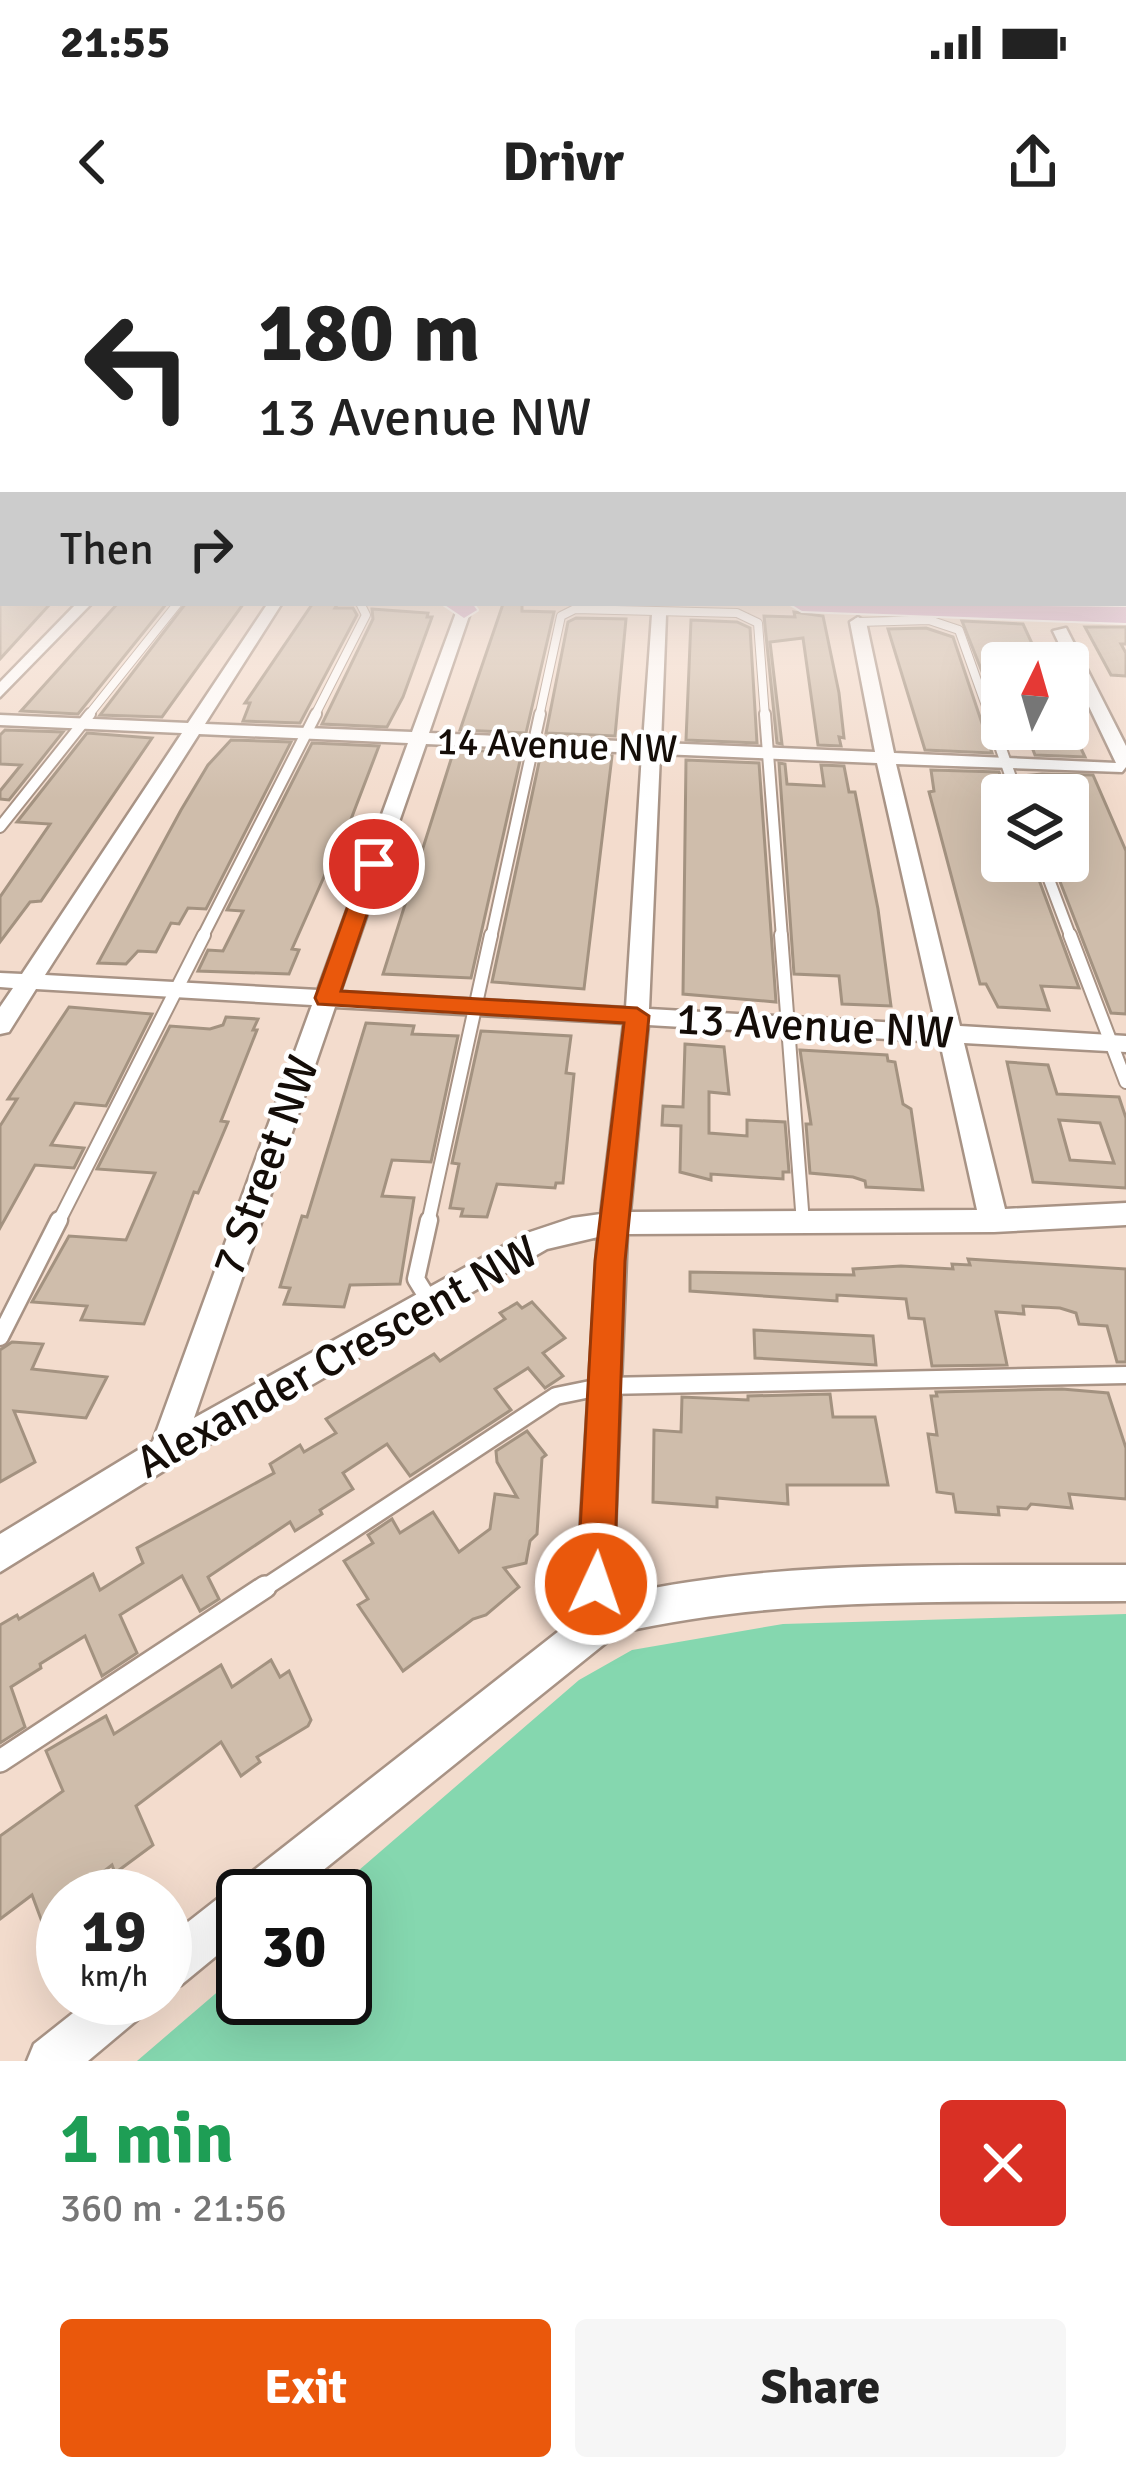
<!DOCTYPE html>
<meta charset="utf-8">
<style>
body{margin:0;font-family:Signika,sans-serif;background:#f6f6f6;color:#222;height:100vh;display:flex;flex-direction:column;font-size:45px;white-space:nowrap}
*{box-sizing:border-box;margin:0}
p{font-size:39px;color:#767676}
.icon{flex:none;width:66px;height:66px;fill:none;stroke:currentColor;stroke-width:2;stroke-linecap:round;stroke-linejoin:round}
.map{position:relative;height:1821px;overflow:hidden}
.details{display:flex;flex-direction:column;background:#fff;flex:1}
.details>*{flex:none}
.top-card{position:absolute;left:0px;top:0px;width:1128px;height:366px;box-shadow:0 12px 48px #0002;background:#fff;color:#222;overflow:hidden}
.needle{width:78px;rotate:5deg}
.controls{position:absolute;left:981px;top:402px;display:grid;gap:24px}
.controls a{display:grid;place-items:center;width:108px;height:108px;border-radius:12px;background:#fff;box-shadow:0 12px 48px #0002;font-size:60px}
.speed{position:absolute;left:36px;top:1629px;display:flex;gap:24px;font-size:60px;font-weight:700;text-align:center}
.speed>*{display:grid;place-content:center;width:156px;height:156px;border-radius:50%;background:#fff;box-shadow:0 12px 48px #0002;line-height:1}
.speed small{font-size:30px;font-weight:400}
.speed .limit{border:6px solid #111;border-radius:18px;background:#fff;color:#111}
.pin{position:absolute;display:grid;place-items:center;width:102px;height:102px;color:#fff;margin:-51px;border:6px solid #fff;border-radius:50%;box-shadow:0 3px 12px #0007}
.me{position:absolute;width:132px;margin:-66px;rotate:3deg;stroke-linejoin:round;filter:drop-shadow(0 0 9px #0008)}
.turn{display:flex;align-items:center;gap:42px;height:252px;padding:0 60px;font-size:54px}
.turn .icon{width:156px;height:156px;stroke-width:2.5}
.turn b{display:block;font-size:84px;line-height:102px}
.then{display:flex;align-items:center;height:114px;padding:0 60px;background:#0003;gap:24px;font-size:45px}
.round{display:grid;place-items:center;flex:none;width:126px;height:126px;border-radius:12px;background:#f6f6f6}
.headline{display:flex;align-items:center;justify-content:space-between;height:204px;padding:0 60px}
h1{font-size:72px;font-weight:800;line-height:90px;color:#1e9e55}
.cta{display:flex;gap:24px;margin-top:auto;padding:24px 60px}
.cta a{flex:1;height:138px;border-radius:12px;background:#ea580c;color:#fff;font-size:48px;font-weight:800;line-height:138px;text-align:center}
.cta a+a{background:#f6f6f6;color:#222}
.status{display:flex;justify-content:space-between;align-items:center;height:84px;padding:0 60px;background:#fff;direction:ltr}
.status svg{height:33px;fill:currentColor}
header{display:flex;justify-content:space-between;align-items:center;height:156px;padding:0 60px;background:#fff;font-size:54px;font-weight:800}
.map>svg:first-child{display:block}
.green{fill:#85d7af}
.building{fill:#cfbdab;stroke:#a39280;stroke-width:3;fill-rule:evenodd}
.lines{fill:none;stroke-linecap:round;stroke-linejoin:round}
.service-far4-casing{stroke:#a89385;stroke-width:10}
.service-far3-casing{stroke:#a89385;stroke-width:14}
.service-far2-casing{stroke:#a89385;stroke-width:16}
.service-far1-casing{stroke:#a89385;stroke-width:21}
.service-casing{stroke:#a89385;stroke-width:26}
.minor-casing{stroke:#a89385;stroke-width:5}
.trunk-casing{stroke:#fff;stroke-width:4}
.service-far4{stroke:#fff;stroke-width:8}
.service-far3{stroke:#fff;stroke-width:10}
.service-far2{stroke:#fff;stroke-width:12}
.service-far1{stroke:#fff;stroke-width:16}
.service{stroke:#fff;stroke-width:21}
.minor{fill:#fff;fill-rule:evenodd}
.trunk{fill:#d4a4ca;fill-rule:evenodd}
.route{fill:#ea580c;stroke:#983908;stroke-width:3}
.labels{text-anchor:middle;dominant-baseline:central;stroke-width:9;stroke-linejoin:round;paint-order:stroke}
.far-street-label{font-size:39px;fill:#140d08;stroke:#fff}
.street-label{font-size:45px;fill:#140d08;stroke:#fff}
</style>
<div class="status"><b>21:55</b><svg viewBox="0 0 49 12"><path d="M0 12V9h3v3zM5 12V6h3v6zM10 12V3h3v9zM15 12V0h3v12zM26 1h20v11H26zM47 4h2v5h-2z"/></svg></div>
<header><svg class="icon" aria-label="back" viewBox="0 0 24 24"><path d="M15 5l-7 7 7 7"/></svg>Drivr<svg class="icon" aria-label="share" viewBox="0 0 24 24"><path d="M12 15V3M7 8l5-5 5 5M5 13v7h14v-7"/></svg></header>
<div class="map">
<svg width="1126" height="1821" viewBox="0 0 1126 1821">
<rect width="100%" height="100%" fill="#f3dccd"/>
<!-- green -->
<polygon class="green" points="1126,1374 1126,1821 137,1821 243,1730 243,1758 345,1758 345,1656 329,1656 579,1440 632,1410 783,1384"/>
<!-- building -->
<g class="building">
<polygon points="0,363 51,363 0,419"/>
<polygon points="118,363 167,363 78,474 21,471"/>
<polygon points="186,363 244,363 162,477 100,475"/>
<polygon points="313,363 338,363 335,368 353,368 357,375 300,483 243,481 250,463 245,463"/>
<polygon points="503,364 522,364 522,371 554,372 526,493 460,490"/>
<polygon points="372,369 428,373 427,377 432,377 403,457 387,487 322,484 373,379"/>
<polygon points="794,372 823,376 839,453 844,498 839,497 841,506 818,505 803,398 770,402 782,504 777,503 764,376 795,377"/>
<polygon points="576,378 626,379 615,496 546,493 568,382"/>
<polygon points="691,380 737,382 750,388 757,503 686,500"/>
<polygon points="962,381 1023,384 1041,423 1000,423 1002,482"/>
<polygon points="1085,387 1126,387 1126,404 1121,404 1126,413 1126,436 1111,435"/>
<polygon points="926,388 953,397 992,513 925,510 888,389"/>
<polygon points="1025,489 1072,489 1085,517 1035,515"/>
<polygon points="5,490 63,492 9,560 0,559 0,551 21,525 0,524 0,495"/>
<polygon points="87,493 152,498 41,661 30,662 0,702 0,657 50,584 17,582"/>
<polygon points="231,500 291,502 206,669 188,668 179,684 171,683 156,712 138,711 126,724 98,723 181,570 208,525"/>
<polygon points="312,503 379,506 335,621 331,621 292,709 299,710 289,734 198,731 208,710 223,711 243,671 227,670"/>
<polygon points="454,510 522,512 471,738 383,734"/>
<polygon points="541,513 612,516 584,749 492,742"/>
<polygon points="686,520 759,523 776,762 683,754"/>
<polygon points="779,523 785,524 787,544 824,546 821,525 844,526 849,552 855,552 878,669 891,766 842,764 839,736 794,734"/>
<polygon points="931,530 999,532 1007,555 1002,555 1002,621 1032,621 1079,748 1041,746 1049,770 998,767 986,744 980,744 929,552 934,551"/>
<polygon points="1042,534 1093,535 1126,611 1126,774 1111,773 1052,621 1068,621 1068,555 1027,555 1021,536"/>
<polygon points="69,767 152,774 106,866 75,863 51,905 84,908 74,928 35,925 0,988 0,886 17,859 8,859"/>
<polygon points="226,777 258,779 253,790 257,790 221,881 228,882 198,953 194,952 144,1084 81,1080 87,1066 32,1062 69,996 126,1000 155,933 97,929 170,786 210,789 223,785"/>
<polygon points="366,783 414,786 412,794 458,796 431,922 392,920 382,956 414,958 400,1044 350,1045 344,1067 284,1064 290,1048 280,1047 302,976 307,977"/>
<polygon points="481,791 571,796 566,833 574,834 563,943 556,943 555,948 497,944 487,977 461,976 463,969 450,968 459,924 452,923"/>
<polygon points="685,804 724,807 729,854 709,852 709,893 747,896 747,880 785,882 789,932 783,932 783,939 711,934 711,940 680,932 681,886 662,885 663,866 683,867"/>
<polygon points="800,810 887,815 888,821 895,822 903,864 911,869 923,950 866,947 865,941 853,937 810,933 806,884 811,884"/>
<path d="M1007,822L1048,825L1057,854L1119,857L1126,878V948L1033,942ZM1059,880L1100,883L1114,923L1070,920Z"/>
<polygon points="968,1019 1126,1029 1126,1122 1117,1122 1107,1086 1079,1084 1076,1073 1060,1068 1023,1066 1024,1074 996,1072 1007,1125 932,1126 924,1079 909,1078 906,1059 837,1055 837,1061 690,1051 690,1032 854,1035 853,1029 901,1026 953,1029 952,1024 970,1025"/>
<polygon points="532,1062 565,1098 543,1113 563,1136 545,1148 528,1128 495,1149 511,1170 410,1236 387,1204 343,1233 353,1249 320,1270 322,1274 295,1291 290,1282 208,1337 219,1359 200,1371 182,1336 120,1375 137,1413 102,1436 85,1396 40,1424 41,1428 11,1447 25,1487 0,1503 0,1385 17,1375 19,1379 93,1334 100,1350 143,1323 137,1308 274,1233 270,1224 300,1205 304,1212 336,1193 326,1179 434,1114 440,1121 505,1079 500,1073 517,1063 522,1068"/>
<polygon points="754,1090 873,1096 876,1125 755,1118"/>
<polygon points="12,1102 43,1104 32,1129 107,1137 86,1178 14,1171 35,1222 0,1242 0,1110"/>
<polygon points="1062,1149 1108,1153 1126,1208 1126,1259 1069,1254 1072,1268 1031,1264 1027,1269 998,1267 999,1275 956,1272 953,1254 937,1252 928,1194 937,1195 931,1156 937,1156 936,1152"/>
<polygon points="830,1154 833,1177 875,1177 888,1245 787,1245 788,1264 717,1258 717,1267 653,1262 654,1190 681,1192 682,1157 748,1160 748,1156"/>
<polygon points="527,1191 546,1215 542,1218 537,1294 530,1301 526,1323 504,1328 519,1347 486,1375 473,1379 403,1431 358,1365 368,1359 344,1321 373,1303 368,1295 392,1279 400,1293 433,1272 459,1312 490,1289 495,1254 517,1257 497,1222 496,1211"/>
<polygon points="271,1420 280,1437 289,1431 311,1480 308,1486 257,1517 260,1522 241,1536 221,1502 136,1566 153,1605 115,1633 112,1625 72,1656 63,1656 63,1667 42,1682 32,1655 0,1679 0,1596 63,1551 46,1511 106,1476 114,1494 221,1425 232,1447"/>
</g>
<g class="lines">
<!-- service-far4 casing -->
<g class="service-far4-casing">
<g id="service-far4">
<polyline points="858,382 929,380 959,390 990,477"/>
<polyline points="87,477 178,363"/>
<polyline points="314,477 366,375 360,363"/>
<polyline points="539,477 561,376 575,369 737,373 758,383 765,477"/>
</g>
</g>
<!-- service-far3 casing -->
<g class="service-far3-casing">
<g id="service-far3">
<polyline points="765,474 782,698"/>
<polyline points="989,474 1017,555"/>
<polyline points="0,587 90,474"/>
<polyline points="1042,621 1071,698"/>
<polyline points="202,698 316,474"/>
<polyline points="491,698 540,474"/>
</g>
</g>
<!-- service-far2 casing -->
<g class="service-far2-casing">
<g id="service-far2">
<polyline points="781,695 803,983"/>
<polyline points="1070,695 1126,842"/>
<polyline points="58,983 204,695"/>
<polyline points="428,983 491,695"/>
</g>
</g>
<!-- service-far1 casing -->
<g class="service-far1-casing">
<g id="service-far1">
<polyline points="429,980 416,1039 432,1065"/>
<polyline points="0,1097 59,980"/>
<polyline points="261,1350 556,1156 605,1146 1126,1135"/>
</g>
</g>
<!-- service casing -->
<g class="service-casing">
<polyline id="service" points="0,1521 265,1347"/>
</g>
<!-- minor casing -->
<g class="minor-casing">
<g id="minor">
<polygon points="77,363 92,363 0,457 0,442"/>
<path d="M268,363H282L205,484L412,492L457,370L464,366L471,370L429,493L643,502L652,375L659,371L666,375L661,503L875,512L850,382L858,377L866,382L894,513L1116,523L1053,391L1066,388L1126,506V527L1122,532L896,524L960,786L1126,796V812L964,803L1005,969L1126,963V985L994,992L627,994L613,1343L619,1355C786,1318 956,1326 1126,1325V1361C955,1363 785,1355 618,1393L291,1656H243V1694L181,1745L165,1752V1700L587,1369L577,1344L598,997L547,1009L178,1222L0,1332V1294L153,1201L312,765L36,749L9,792L0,794V767L13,748L0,747V733L22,734L182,493L0,485V475L188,483ZM199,494L408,503L318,750L45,735ZM426,504L642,513L626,768L340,752ZM660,514L877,523L936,785L649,769ZM335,767L624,783L601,974L572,978L527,993L194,1178ZM648,785L940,802L977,970L630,972Z"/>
<polygon points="92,1758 151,1758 144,1774 88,1821 27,1821 34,1804"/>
</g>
</g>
<!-- trunk casing -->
<g class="trunk-casing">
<g id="trunk">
<rect x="0" y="328" width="3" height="16"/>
<polygon points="442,363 472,363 477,370 464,378"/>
<polygon points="789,363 1126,367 1126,383 802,371"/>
</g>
</g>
<!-- service-far4 -->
<use href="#service-far4" class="service-far4"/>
<!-- service-far3 -->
<use href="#service-far3" class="service-far3"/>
<!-- service-far2 -->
<use href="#service-far2" class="service-far2"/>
<!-- service-far1 -->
<use href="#service-far1" class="service-far1"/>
<!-- service -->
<use href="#service" class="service"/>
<!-- minor -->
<use href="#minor" class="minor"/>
<!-- trunk -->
<use href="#trunk" class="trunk"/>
</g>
<!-- sky -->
<linearGradient id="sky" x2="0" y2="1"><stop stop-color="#63b4db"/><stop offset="0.54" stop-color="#faefe8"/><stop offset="1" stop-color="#faefe8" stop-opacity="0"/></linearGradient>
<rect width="1126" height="559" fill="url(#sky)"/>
<!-- route -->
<polygon class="route" points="374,618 384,624 341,751 637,768 649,776 625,1021 614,1344 609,1357 596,1362 582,1357 577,1344 595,1021 624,783 318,764 315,758 363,624"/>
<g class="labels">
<!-- far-street labels -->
<g class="far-street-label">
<text transform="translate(557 505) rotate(2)">14 Avenue NW</text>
</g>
<!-- street labels -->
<g class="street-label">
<text transform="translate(815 786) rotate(3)">13 Avenue NW</text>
<text transform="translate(266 926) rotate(-70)">7 Street NW</text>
<text transform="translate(337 1117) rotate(-29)">Alexander Crescent NW</text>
</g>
</g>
</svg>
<div class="controls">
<a><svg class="needle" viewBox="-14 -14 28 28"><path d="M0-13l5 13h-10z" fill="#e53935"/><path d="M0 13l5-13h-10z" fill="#767676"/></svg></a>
<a><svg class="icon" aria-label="layers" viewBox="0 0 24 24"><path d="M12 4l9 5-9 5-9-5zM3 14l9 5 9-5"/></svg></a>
</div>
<div class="speed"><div>19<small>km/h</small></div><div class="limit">30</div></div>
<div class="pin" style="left:374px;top:624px;background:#d93025"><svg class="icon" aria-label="arrive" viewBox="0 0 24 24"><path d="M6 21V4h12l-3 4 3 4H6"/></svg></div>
<svg class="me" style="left:596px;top:1344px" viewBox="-20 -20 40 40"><circle r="17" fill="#ea580c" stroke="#fff" stroke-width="3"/><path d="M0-11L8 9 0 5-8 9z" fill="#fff"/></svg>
<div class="top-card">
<div class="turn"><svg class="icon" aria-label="left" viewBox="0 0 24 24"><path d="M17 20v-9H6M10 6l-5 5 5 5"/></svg><div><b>180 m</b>13 Avenue NW</div></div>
<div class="then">Then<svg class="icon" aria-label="right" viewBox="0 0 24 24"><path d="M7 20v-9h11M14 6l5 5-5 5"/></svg></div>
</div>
</div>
<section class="details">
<div class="headline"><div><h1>1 min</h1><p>360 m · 21:56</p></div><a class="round" style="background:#d93025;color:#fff"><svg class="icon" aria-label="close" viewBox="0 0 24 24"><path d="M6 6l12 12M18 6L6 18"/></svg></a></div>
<div class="cta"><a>Exit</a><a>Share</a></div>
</section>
